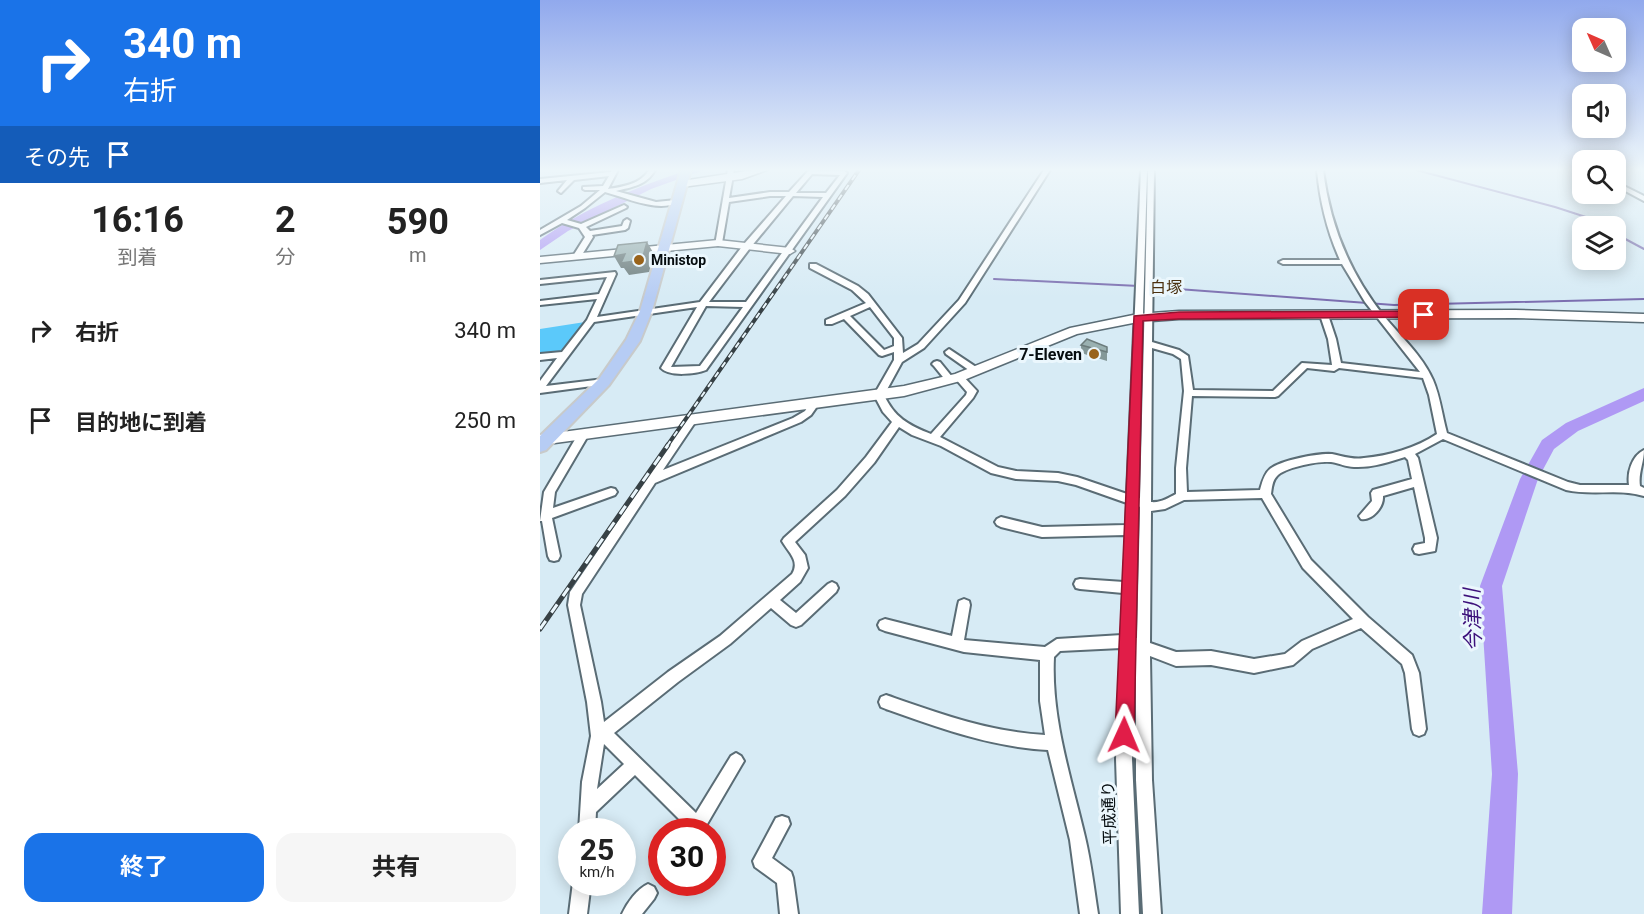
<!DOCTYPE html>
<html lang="ja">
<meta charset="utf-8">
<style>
body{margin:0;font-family:Roboto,"Noto Sans JP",sans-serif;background:#f6f6f6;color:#222;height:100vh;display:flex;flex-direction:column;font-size:22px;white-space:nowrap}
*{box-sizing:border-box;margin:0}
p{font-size:20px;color:#767676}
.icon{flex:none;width:33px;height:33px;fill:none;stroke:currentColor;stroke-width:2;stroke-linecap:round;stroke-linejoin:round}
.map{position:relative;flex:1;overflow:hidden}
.side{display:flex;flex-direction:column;background:#fff;width:540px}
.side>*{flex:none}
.guide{background:#1a73e8;color:#fff;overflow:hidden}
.needle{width:39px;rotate:315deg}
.buttons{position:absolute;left:1032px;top:18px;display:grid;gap:12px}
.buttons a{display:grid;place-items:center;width:54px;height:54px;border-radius:12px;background:#fff;box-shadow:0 3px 15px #0003;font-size:30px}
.speed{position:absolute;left:18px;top:818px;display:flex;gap:12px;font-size:30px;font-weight:700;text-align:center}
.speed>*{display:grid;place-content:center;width:78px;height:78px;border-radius:50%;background:#fff;box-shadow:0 3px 15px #0003;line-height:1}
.speed small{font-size:15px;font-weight:400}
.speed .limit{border:9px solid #d22;background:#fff;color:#111}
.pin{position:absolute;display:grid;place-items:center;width:51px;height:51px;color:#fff;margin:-26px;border-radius:12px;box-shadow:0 3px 9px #0006}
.me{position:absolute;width:66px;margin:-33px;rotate:1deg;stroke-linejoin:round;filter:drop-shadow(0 0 4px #0008)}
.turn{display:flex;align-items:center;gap:21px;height:126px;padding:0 24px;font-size:27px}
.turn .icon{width:78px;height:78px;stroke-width:2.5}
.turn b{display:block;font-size:42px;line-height:51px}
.then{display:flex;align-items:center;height:57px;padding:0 24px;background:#0003;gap:12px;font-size:22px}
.eta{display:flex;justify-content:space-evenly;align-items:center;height:102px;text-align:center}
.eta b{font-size:36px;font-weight:700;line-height:42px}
.action{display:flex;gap:12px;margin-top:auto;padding:12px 24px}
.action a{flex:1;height:69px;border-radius:18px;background:#1a73e8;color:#fff;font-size:24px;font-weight:700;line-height:69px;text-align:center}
.action a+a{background:#f6f6f6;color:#222}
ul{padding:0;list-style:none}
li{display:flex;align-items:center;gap:18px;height:90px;padding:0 24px}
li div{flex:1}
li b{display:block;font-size:22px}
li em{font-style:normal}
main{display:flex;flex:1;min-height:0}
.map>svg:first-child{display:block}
.green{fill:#5bc9fa}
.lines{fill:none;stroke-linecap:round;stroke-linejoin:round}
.stream{stroke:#7c6fb0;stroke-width:2}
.river{fill:#af99f4;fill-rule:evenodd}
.street-casing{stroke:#5a6c75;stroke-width:4}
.secondary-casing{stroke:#5a6c75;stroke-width:3}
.primary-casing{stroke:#c8caca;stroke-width:4}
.street{fill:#fff;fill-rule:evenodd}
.secondary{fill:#fff;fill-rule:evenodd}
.primary{fill:#b6ccf4;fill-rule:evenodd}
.rail-far1-casing{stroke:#374145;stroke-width:4}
.rail-casing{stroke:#374145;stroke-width:5}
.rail-far1{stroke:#ebf7fd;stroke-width:2;stroke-dasharray:6;stroke-linecap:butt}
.rail{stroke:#ebf7fd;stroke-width:3;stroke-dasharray:10;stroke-linecap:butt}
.wall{fill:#849898}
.shaded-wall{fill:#6c7c7c}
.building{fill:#9ab1b1;stroke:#6c7c7c;stroke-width:1.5}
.route{fill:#e11d48;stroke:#92132f;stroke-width:1.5}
.poi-dot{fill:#99631b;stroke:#ebf7fd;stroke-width:2}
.labels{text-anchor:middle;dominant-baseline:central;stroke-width:6;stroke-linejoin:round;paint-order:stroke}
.far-poi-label{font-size:14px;font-weight:bold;fill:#060d10;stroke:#ebf7fd;text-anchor:start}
.far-quarter-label{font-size:16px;fill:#4b3110;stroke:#ebf7fd}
.poi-label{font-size:16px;font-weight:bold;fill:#060d10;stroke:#ebf7fd;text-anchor:end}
.street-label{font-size:16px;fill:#060d10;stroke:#ebf7fd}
.near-water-label{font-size:21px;font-style:italic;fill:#3d117b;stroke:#ebf7fd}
</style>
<main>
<section class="side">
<div class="guide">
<div class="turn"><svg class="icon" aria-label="right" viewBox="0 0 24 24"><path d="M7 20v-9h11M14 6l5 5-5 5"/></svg><div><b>340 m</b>右折</div></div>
<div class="then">その先<svg class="icon" aria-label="arrive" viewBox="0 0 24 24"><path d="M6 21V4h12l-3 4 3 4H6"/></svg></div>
</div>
<div class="eta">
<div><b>16:16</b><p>到着</p></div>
<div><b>2</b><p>分</p></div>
<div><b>590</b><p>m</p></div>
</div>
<ul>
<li><svg class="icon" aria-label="right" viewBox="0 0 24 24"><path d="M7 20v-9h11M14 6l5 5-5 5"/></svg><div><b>右折</b></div><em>340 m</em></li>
<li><svg class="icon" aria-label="arrive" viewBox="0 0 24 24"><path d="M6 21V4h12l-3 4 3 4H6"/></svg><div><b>目的地に到着</b></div><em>250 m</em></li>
</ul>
<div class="action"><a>終了</a><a>共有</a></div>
</section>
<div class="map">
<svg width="1104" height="914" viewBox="0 0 1104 914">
<rect width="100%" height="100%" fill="#d7ebf5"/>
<!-- green -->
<polygon class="green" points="45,322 24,351 0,355 0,329"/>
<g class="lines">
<!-- stream -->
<g class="stream">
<polyline points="876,170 1015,207 1052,219 1065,226"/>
<polyline points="1076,234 1104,249"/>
<polyline points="454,279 599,286"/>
<polyline points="611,287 854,305 1104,299"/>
</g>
<!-- river -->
<g class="river">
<path d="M148,170H164L111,189L28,231L0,250V240C44,208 97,187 148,170Z"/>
<polygon points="1104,388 1104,401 1038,431 1014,449 998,479 962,586 978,774 972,914 942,914 952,774 940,586 980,479 1002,440 1026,423"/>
</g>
<!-- street casing -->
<g class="street-casing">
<g id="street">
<path d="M72,170H78L68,189C82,187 101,184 109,170H115C107,185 92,187 76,191L116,202L136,200L139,202C118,213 87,198 65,192L45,208L27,220L41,224L84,205L87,207L86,208L46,227L50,231L82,226L84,221L87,219L90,221L88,228L85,230L52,235L53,237L40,258H37L33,256L45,237L39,228L22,223L0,235V230L41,206L60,190H45L43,189V187L63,186L69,176L34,180L21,193L18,191L27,180L0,183V179L71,172Z"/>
<path d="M188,170H194L189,198L230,192H249L269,170L304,171L307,173L166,370C156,374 129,377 121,368L157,307L54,322L6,386L64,379L69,382L67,384L0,393V381L17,358L0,360V354L22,352L47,320L57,299L0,305V301L59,294L67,277L0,284V280L75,272L76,274L57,317L160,302L204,244L246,196H230L189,202L182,243L175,245ZM272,174L300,175L286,193H256ZM253,196L283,197L206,302H169L210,248ZM166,306L203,307L160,366L131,367Z"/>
<path d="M504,170H510L425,303L384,348L362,362L344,395C354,417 368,425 391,434L426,395L427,392L414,377L419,374L422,375L437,391L433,398L400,437L458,467L476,471L518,473L537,477L587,494L601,170H607L598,498H600L608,170H614L612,342L639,350L648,356L653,390L733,391L762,363L792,365L788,339L780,315L784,313L788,315L796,339L801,363L880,372L825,302L802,264H743L739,262L743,260H800C787,231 780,202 777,170H783C790,225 809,272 843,315C860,336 882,355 893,380C900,396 902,415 907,433L1028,482L1040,485H1089C1087,472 1092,456 1104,450C1104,463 1098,473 1100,486L1104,488V496C1079,488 1052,496 1026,490L903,439L875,454L878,458L897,538L895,551L879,554L875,553L873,549L875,545L885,543V538L874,487L843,496C844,507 832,521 821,519L819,516L832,501L831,493L833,490L872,479L868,460L865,457C849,462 831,468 814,467C806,467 799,463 791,462C778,461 745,467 737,476C732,481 732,488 731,494L771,560L828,617L872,655L879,673L886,729L884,734L879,736L874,734L872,729L865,673L862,664L821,628L772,649L753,665L714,673L671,665L636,666L610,656L612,780L621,914H603L596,780V651L594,650L592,759L599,914H581L576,759L581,648L520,651L514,657C511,719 531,777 545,837C551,862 554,888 558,914H540L530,840L508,750C451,747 399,728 346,709L341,707L339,702L341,697L346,695C398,713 449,732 505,735L500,701V660L424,652L345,631L340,629L338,625L340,621L345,619L412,636L418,605L419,601L424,599L429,601L430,605L424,640L505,647L517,639L582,635L583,593L540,589L536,588L534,584L536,580L540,579L584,582L586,535L502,537L461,527L457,525L455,522L457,519L461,517L502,527L586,525L587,503L536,485L518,481L476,479L451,473L401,446L372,435L359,427L334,463L305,496L255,542L265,555L268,568L260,582L240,600L256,613L288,584L292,582L296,584L298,588L296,592L261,625L256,627L251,625L231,608L190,644L138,682L74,733L156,813L191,756L196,753L201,756L204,761L201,766L163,831H151L95,775L56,812L55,831H39L42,782L51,736L47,702L28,605L30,592L147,419L151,418L156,421L123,470L253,418L265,411L270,403H276L278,405L271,415L261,422L115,483L42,594L40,605L61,702L64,722L128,672L180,636L252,574C260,561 249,553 242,541L244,538L297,490L326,457L352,422L343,412L334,395L354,360V352L342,356L339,355L304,319L292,324H286V320L326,303L312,290L270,268V264H276L318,286L328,294L362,338L363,353L378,344L419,300ZM330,307L354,338V346L344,350L310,316ZM612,348L633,354L641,359L644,391L636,468V494C628,498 621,503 611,502ZM767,368L794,371L799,368L883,378L889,395L897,434C876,448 848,456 824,458C812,460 803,456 792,454C778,453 741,460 730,469C724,474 722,483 720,490L647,492L646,468L652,396L735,397L738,396ZM722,498L763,568L813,619L762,641L745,654L714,659L671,651L636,652L610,643L611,511L625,509L644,500ZM598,506L600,507L597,638H595ZM64,744L84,764L57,789Z"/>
<polygon points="1076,182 1104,196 1104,201 1076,186"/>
<polygon points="409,349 439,369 441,371 439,373 433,373 406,354 405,352"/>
<polygon points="397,361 400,362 413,378 415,380 413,382 407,382 394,366 392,364 394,362"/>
<polygon points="44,430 49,434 15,492 13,508 71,488 75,489 77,492 75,495 12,518 20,556 18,560 14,561 10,560 8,556 2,521 0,521 4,492 40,431"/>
<polygon points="242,816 248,818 250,824 232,858 251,872 253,878 258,914 240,914 237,883 215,867 213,861 236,818"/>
<polygon points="33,882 51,882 47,914 29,914"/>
<path d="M108,884L114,887L117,893L114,899L102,914H82C87,903 97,889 108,884Z"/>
</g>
</g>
<!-- secondary casing -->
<g class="secondary-casing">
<g id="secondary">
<polygon points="213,170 227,170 202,179 142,187 138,184 142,181"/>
<polygon points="178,240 250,248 255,251 250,254 178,246 0,263 0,257"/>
<polygon points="975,310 1104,314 1104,322 975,318 639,319 598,322 537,334 424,380 364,396 0,445 0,435 364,386 415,374 530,328 598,314 639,311"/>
</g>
</g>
<!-- primary casing -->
<g class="primary-casing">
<polygon id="primary" points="141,170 151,170 112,311 100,341 69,385 6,450 0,452 0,436 59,379 86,340 100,311"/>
</g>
<!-- street -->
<use href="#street" class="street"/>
<!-- secondary -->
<use href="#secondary" class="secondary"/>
<!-- primary -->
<use href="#primary" class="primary"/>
<!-- rail-far1 casing -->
<g class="rail-far1-casing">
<polyline id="rail-far1" points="127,446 319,170"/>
</g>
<!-- rail casing -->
<g class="rail-casing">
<polyline id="rail" points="0,629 128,445"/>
</g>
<!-- rail-far1 -->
<use href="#rail-far1" class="rail-far1"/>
<!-- rail -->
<use href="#rail" class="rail"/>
</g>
<!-- wall -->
<polygon class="wall" points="541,345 567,347 567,361 541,353"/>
<!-- shaded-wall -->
<polygon class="shaded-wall" points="107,242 114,254 109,272 89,275 84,268 81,268 74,256 85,254"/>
<!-- building -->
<g class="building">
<polygon points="107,242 102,260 81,263 85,254 74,256 78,245"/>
<polygon points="547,339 567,347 567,352 541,345"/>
</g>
<!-- sky -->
<linearGradient id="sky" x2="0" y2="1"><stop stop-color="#91a9ed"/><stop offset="0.57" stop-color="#edf6fa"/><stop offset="1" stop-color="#edf6fa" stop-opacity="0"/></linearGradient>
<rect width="1104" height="298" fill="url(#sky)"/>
<!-- route -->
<polygon class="route" points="884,311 890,315 888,317 639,319 603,321 594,735 591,742 584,745 578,742 575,735 594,316 639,312"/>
<!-- markers -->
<g class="poi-dot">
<circle cx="99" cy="260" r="6"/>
<circle cx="554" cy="354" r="6"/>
</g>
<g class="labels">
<!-- far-poi labels -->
<g class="far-poi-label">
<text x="111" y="260">Ministop</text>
</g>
<!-- far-quarter labels -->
<g class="far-quarter-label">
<text x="626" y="287">白塚</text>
</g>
<!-- poi labels -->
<g class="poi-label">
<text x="542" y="354">7-Eleven</text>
</g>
<!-- street labels -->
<g class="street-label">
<text transform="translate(569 813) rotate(-92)">平成通り</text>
</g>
<!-- near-water labels -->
<g class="near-water-label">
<text transform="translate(933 620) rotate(-92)">今津川</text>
</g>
</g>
</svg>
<div class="buttons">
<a><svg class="needle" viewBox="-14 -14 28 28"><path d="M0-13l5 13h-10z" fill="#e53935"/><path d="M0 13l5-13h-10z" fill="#767676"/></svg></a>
<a><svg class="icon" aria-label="sound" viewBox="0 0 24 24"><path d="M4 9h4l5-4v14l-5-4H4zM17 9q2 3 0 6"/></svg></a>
<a><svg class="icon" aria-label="search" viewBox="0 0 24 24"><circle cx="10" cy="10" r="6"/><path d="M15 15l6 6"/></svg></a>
<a><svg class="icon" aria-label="layers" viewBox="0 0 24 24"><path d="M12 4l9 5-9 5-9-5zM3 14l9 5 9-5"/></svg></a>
</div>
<div class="speed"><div>25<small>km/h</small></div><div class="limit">30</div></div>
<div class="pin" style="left:884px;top:315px;background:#d93025"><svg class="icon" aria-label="arrive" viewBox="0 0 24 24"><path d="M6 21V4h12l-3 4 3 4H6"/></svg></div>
<svg class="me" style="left:584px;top:735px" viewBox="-20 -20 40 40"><path d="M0-17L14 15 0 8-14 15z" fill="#e11d48" stroke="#fff" stroke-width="4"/></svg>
</div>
</main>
